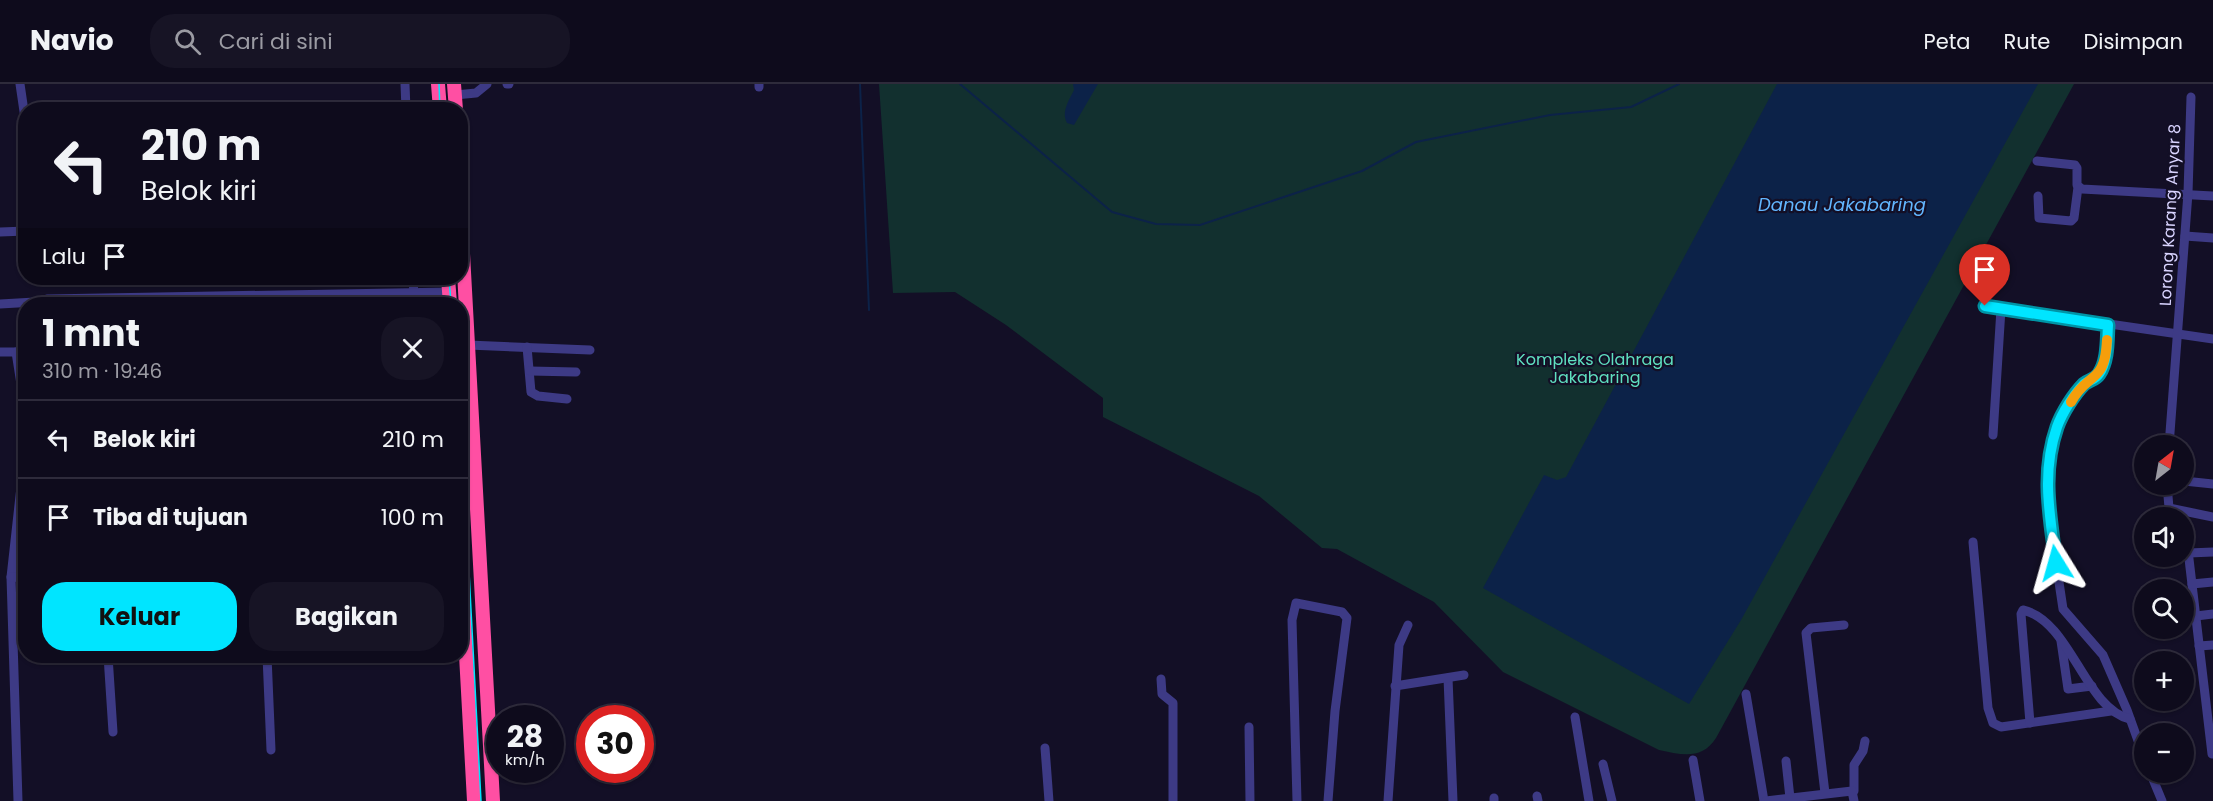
<!DOCTYPE html>
<html lang="id">
<meta charset="utf-8">
<style>
body{margin:0;font-family:Poppins,sans-serif;background:#171425;color:#f1f3f6;height:100vh;display:flex;flex-direction:column;font-size:22px;white-space:nowrap}
*{box-sizing:border-box;margin:0}
p{font-size:20px;color:#9b9ba3}
.icon{flex:none;width:33px;height:33px;fill:none;stroke:currentColor;stroke-width:2;stroke-linecap:round;stroke-linejoin:round}
.map{position:relative;flex:1;overflow:hidden}
.sheet{position:absolute;left:18px;top:213px;width:450px;height:366px;display:flex;flex-direction:column;background:#0e0b1c;border-radius:24px;box-shadow:0 2px 4px #0004,0 0 0 2px #2e2b3b}
.sheet>*{flex:none}
.banner{position:absolute;left:18px;top:18px;width:450px;height:183px;border-radius:24px;box-shadow:0 2px 4px #0004,0 0 0 2px #2e2b3b;background:#0e0b1c;color:#f1f3f6;overflow:hidden}
.needle{width:39px;rotate:31deg}
.controls{position:absolute;left:2134px;top:351px;display:grid;gap:12px}
.controls a{display:grid;place-items:center;width:60px;height:60px;border-radius:50%;background:#0e0b1c;box-shadow:0 2px 4px #0004,0 0 0 2px #2e2b3b;font-size:30px}
.speed{position:absolute;left:486px;top:621px;display:flex;gap:12px;font-size:30px;font-weight:700;text-align:center}
.speed>*{display:grid;place-content:center;width:78px;height:78px;border-radius:50%;background:#0e0b1c;box-shadow:0 2px 4px #0004,0 0 0 2px #2e2b3b;line-height:1}
.speed small{font-size:15px;font-weight:400}
.speed .limit{border:9px solid #d22;background:#fff;color:#111}
.pin{position:absolute;display:grid;place-items:center;width:51px;height:51px;color:#fff;margin:-62px -26px;border-radius:50% 50% 50% 0;rotate:-45deg;box-shadow:0 0 6px #0007}
.pin .icon{rotate:45deg}
.me{position:absolute;width:66px;margin:-33px;rotate:352deg;stroke-linejoin:round;filter:drop-shadow(0 0 4px #0008)}
.turn{display:flex;align-items:center;gap:21px;height:126px;padding:0 24px;font-size:27px}
.turn .icon{width:78px;height:78px;stroke-width:2.5}
.turn b{display:block;font-size:42px;line-height:51px}
.then{display:flex;align-items:center;height:57px;padding:0 24px;background:#0003;gap:12px;font-size:22px}
.round{display:grid;place-items:center;flex:none;width:63px;height:63px;border-radius:24px;background:#171425}
.overview{display:flex;align-items:center;justify-content:space-between;height:102px;padding:0 24px}
h1{font-size:36px;font-weight:700;line-height:45px}
.primary-button{display:flex;gap:12px;margin-top:auto;padding:12px 24px}
.primary-button a{flex:1;height:69px;border-radius:24px;background:#00e5ff;color:#111;font-size:24px;font-weight:700;line-height:69px;text-align:center}
.primary-button a+a{background:#171425;color:#f1f3f6}
ul{padding:0;list-style:none}
li{display:flex;align-items:center;gap:18px;height:78px;padding:0 24px;border-top:2px solid #2e2b3b}
li div{flex:1}
li b{display:block;font-size:22px}
li em{font-style:normal}
header{display:flex;align-items:center;gap:36px;box-sizing:border-box;height:84px;padding:0 30px;background:#0e0b1c;border-bottom:2px solid #2e2b3b}
header strong{font-size:28px}
nav{display:flex;gap:33px;margin-inline-start:auto;font-size:21px}
.search{width:420px;height:54px;background:#171425;display:flex;align-items:center;gap:15px;box-sizing:border-box;padding:0 21px;border-radius:24px;color:#9b9ba3;font-size:22px}
.map>svg:first-child{display:block}
.green{fill:#12302f}
.water{fill:#0c2248}
.lines{fill:none;stroke-linecap:round;stroke-linejoin:round}
.stream{stroke:#0c2248;stroke-width:2}
.minor{stroke:#3d3a85;stroke-width:9}
.highway{stroke:#ff4fa3;stroke-width:14}
.tram{stroke:#00e5ff;stroke-width:1.5}
.route-casing{stroke:#0095a6;stroke-width:15}
.route{stroke:#00e5ff;stroke-width:10}
.slow{stroke:#f59e0b;stroke-width:10}
.labels{text-anchor:middle;dominant-baseline:central;stroke-width:4.5;stroke-linejoin:round;paint-order:stroke}
.street-label{font-size:16px;fill:#d9d4ff;stroke:#130f26}
.park-label{font-size:16px;fill:#5fe0c0;stroke:#130f26}
.water-label{font-size:18px;font-style:italic;fill:#62b6ff;stroke:#130f26}
</style>
<header>
<strong>Navio</strong>
<div class="search"><svg class="icon" aria-label="search" viewBox="0 0 24 24"><circle cx="10" cy="10" r="6"/><path d="M15 15l6 6"/></svg>Cari di sini</div>
<nav><a>Peta</a><a>Rute</a><a>Disimpan</a></nav>
</header>
<div class="map">
<svg width="2213" height="717" viewBox="0 0 2213 717">
<rect width="100%" height="100%" fill="#130f26"/>
<!-- green -->
<path class="green" d="M879,0H2074L1716,654C1702,676 1682,671 1659,666L1503,588L1434,518L1337,465L1322,464L1259,412L1103,333V314L1006,241L955,208L893,209Z"/>
<!-- water -->
<g class="water">
<path d="M1073,0H1098L1074,41L1067,39C1061,27 1069,17 1074,6Z"/>
<polygon points="1777,0 2038,0 1741,536 1689,620 1483,504 1544,391 1557,396 1566,393"/>
</g>
<g class="lines">
<!-- stream -->
<g class="stream">
<polyline points="860,0 869,226"/>
<polyline points="960,0 1112,128 1156,140 1200,141 1362,87 1416,58 1550,31 1631,23 1679,0"/>
</g>
<!-- minor -->
<g class="minor">
<polyline points="20,0 26,41"/>
<polyline points="405,0 406,26"/>
<polyline points="507,0 509,0"/>
<polyline points="759,0 759,3"/>
<polyline points="455,11 476,9 487,0"/>
<polyline points="2037,77 2075,81 2077,84 2077,101 2082,105 2213,112"/>
<polyline points="2038,112 2039,134 2071,137 2074,134 2078,103"/>
<polyline points="0,148 26,147"/>
<polyline points="2185,152 2213,154"/>
<polyline points="413,194 414,212"/>
<polyline points="0,220 35,218 47,215 449,208"/>
<polyline points="272,220 414,216 449,218"/>
<polyline points="1985,222 2213,255"/>
<polyline points="2107,241 2106,272 2100,290 2077,307 2057,341 2046,397 2047,418 2063,525 2103,571 2127,626 2145,676"/>
<polyline points="468,261 590,266"/>
<polyline points="527,263 531,308 538,312 567,315"/>
<polyline points="0,268 26,268"/>
<polyline points="16,268 23,313 23,385 11,493 18,717"/>
<polyline points="530,287 576,288"/>
<polyline points="1993,351 2001,225"/>
<polyline points="2169,362 2188,109 2191,13"/>
<polyline points="2184,397 2213,400"/>
<polyline points="2167,400 2169,424 2213,433"/>
<polyline points="2185,441 2212,670"/>
<polyline points="1973,458 1988,624 1993,639 2001,643 2111,627"/>
<polyline points="2189,469 2213,468"/>
<polyline points="11,493 26,494"/>
<polyline points="2192,500 2213,498"/>
<polyline points="2196,532 2213,530"/>
<polyline points="2061,557 2068,605 2092,602"/>
<polyline points="2199,562 2213,561"/>
<polyline points="108,572 113,648"/>
<polyline points="267,572 271,666"/>
<polyline points="1448,594 1453,717"/>
<polyline points="1161,595 1162,610 1173,619 1173,717"/>
<polyline points="1395,602 1464,591"/>
<polyline points="1746,610 1764,717"/>
<polyline points="1575,633 1589,717"/>
<path d="M2030,639L2021,530L2023,526C2071,537 2085,625 2130,635"/>
<polyline points="1249,643 1250,717"/>
<polyline points="1045,664 1049,717"/>
<polyline points="1693,676 1700,717"/>
<polyline points="1786,677 1790,714"/>
<polyline points="1603,680 1612,717"/>
<polyline points="2150,688 2162,717"/>
<polyline points="1854,707 1854,681 1863,667 1865,657"/>
<polyline points="1825,709 1806,549 1811,544 1844,541"/>
<polyline points="1537,712 1538,717"/>
<polyline points="1494,714 1494,717"/>
<polyline points="1297,717 1292,536 1296,519 1342,528 1347,534 1335,627 1328,717"/>
<polyline points="1388,717 1399,561 1408,541"/>
<polyline points="1766,717 1852,707 1854,717"/>
</g>
<!-- highway -->
<g class="highway">
<polyline points="438,0 440,26"/>
<polyline points="454,0 456,26"/>
<polyline points="460,115 493,717"/>
<polyline points="448,194 450,220"/>
<polyline points="460,461 474,717"/>
</g>
<!-- tram -->
<g class="tram">
<polyline points="439,0 440,26"/>
<polyline points="449,194 451,220"/>
<polyline points="460,316 481,717"/>
</g>
</g>
<g class="lines">
<!-- route casing -->
<g class="route-casing">
<path id="route" d="M1985,222L2108,241C2107,257 2108,277 2099,290C2095,296 2089,296 2084,300C2074,310 2062,329 2057,343C2041,389 2050,432 2056,479"/>
</g>
<!-- route -->
<use href="#route" class="route"/>
<!-- slow -->
<path class="slow" d="M2071,318C2088,287 2105,301 2107,256"/>
</g>
<g class="labels">
<!-- street labels -->
<g class="street-label">
<text transform="translate(2170 131) rotate(-87)">Lorong Karang Anyar 8</text>
</g>
<!-- park labels -->
<g class="park-label">
<text x="1595" y="275">Kompleks Olahraga<tspan x="1595" dy="18">Jakabaring</tspan></text>
</g>
<!-- water labels -->
<g class="water-label">
<text x="1842" y="120">Danau Jakabaring</text>
</g>
</g>
</svg>
<div class="controls">
<a><svg class="needle" viewBox="-14 -14 28 28"><path d="M0-13l5 13h-10z" fill="#e53935"/><path d="M0 13l5-13h-10z" fill="#9b9ba3"/></svg></a>
<a><svg class="icon" aria-label="sound" viewBox="0 0 24 24"><path d="M4 9h4l5-4v14l-5-4H4zM17 9q2 3 0 6"/></svg></a>
<a><svg class="icon" aria-label="search" viewBox="0 0 24 24"><circle cx="10" cy="10" r="6"/><path d="M15 15l6 6"/></svg></a>
<a>+</a>
<a>−</a>
</div>
<div class="speed"><div>28<small>km/h</small></div><div class="limit">30</div></div>
<div class="pin" style="left:1985px;top:222px;background:#d93025"><svg class="icon" aria-label="arrive" viewBox="0 0 24 24"><path d="M6 21V4h12l-3 4 3 4H6"/></svg></div>
<svg class="me" style="left:2056px;top:479px" viewBox="-20 -20 40 40"><path d="M0-17L14 15 0 8-14 15z" fill="#00e5ff" stroke="#fff" stroke-width="4"/></svg>
<div class="banner">
<div class="turn"><svg class="icon" aria-label="left" viewBox="0 0 24 24"><path d="M17 20v-9H6M10 6l-5 5 5 5"/></svg><div><b>210 m</b>Belok kiri</div></div>
<div class="then">Lalu<svg class="icon" aria-label="arrive" viewBox="0 0 24 24"><path d="M6 21V4h12l-3 4 3 4H6"/></svg></div>
</div>
<section class="sheet">
<div class="overview"><div><h1>1 mnt</h1><p>310 m · 19:46</p></div><a class="round"><svg class="icon" aria-label="close" viewBox="0 0 24 24"><path d="M6 6l12 12M18 6L6 18"/></svg></a></div>
<ul>
<li><svg class="icon" aria-label="left" viewBox="0 0 24 24"><path d="M17 20v-9H6M10 6l-5 5 5 5"/></svg><div><b>Belok kiri</b></div><em>210 m</em></li>
<li><svg class="icon" aria-label="arrive" viewBox="0 0 24 24"><path d="M6 21V4h12l-3 4 3 4H6"/></svg><div><b>Tiba di tujuan</b></div><em>100 m</em></li>
</ul>
<div class="primary-button"><a>Keluar</a><a>Bagikan</a></div>
</section>
</div>
